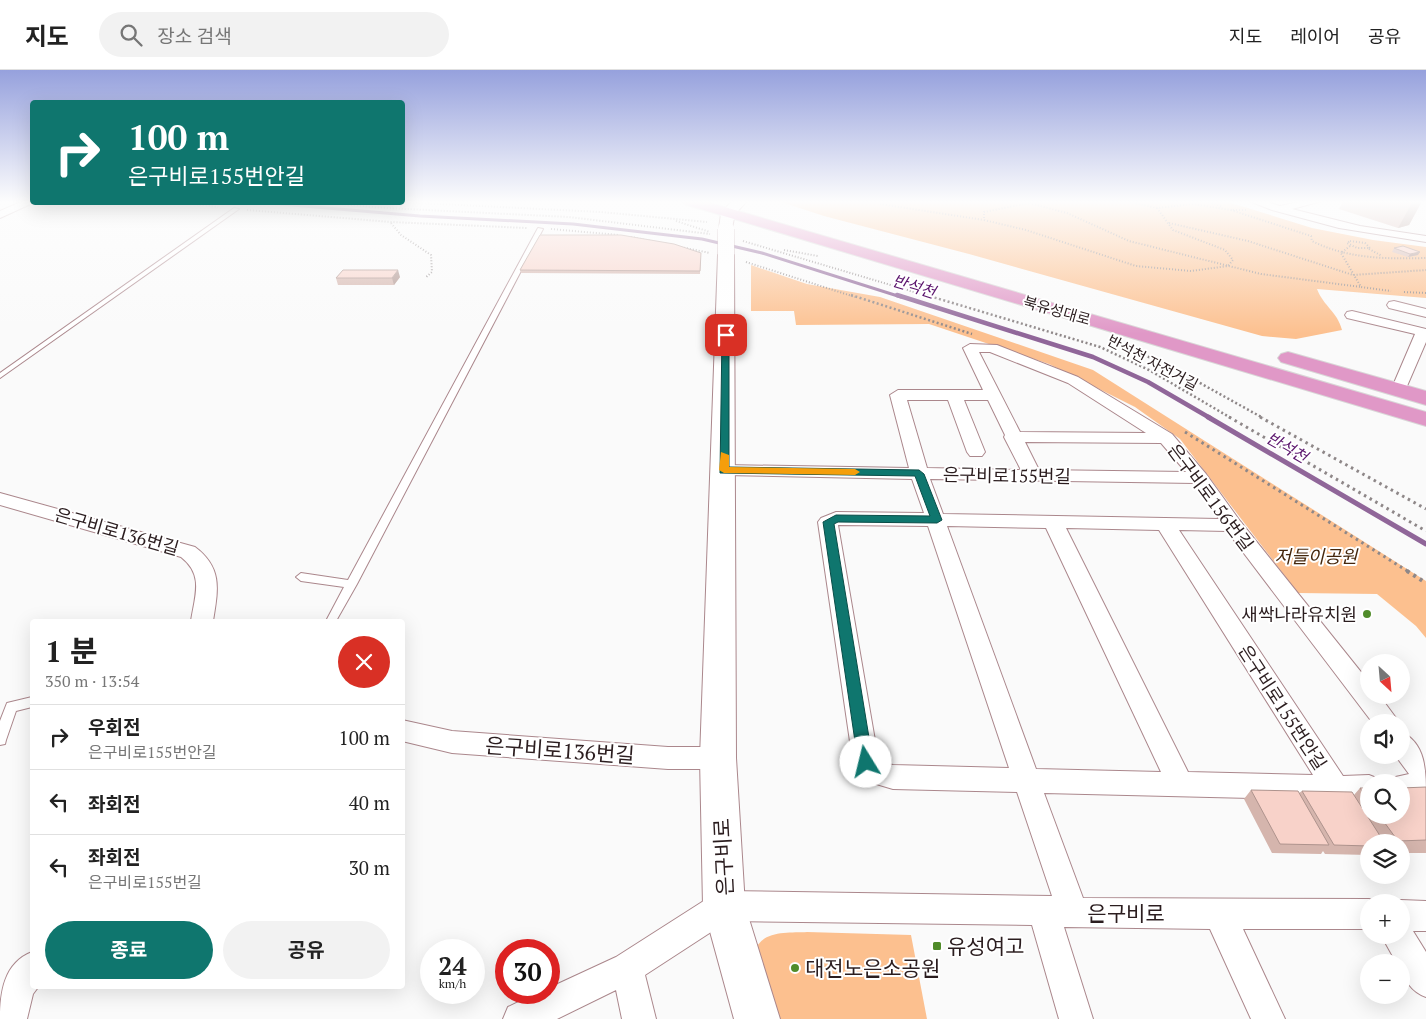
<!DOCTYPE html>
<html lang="ko">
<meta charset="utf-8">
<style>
body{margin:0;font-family:"PT Serif","Noto Sans KR",serif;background:#f2f2f2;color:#222;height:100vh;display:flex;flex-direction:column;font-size:19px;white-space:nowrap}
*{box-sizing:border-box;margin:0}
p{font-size:16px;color:#767676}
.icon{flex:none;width:28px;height:28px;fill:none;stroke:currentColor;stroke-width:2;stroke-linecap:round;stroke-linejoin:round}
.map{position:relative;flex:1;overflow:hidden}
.details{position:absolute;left:30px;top:549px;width:375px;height:370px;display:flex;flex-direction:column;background:#fff;border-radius:5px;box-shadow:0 5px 20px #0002}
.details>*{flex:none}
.guide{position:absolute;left:30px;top:30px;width:375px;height:105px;border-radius:5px;box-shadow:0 5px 20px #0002;background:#0f766e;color:#fff;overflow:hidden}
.needle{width:32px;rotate:154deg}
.fabs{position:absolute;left:1360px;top:584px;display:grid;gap:10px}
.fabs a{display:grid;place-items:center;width:50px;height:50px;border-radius:50%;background:#fff;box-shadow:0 5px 20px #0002;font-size:25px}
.speed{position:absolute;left:420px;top:869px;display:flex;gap:10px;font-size:25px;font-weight:700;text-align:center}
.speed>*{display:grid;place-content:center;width:65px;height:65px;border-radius:50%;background:#fff;box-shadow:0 5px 20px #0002;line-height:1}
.speed small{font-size:12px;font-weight:400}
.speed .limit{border:8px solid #d22;background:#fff;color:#111}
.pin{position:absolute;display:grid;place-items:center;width:42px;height:42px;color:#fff;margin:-21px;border-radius:10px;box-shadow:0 2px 8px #0006}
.me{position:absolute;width:55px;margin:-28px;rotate:351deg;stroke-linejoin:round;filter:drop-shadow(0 0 4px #0008)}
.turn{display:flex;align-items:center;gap:18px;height:105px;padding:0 15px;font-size:22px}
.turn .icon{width:65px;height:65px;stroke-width:2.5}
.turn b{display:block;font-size:35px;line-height:42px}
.round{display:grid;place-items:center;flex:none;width:52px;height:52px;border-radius:26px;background:#f2f2f2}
.headline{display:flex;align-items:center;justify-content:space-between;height:85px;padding:0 15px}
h1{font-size:30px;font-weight:700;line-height:38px}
.cta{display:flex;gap:10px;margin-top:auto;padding:10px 15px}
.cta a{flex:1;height:58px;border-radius:30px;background:#0f766e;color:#fff;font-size:20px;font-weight:700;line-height:58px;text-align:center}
.cta a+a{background:#f2f2f2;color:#222}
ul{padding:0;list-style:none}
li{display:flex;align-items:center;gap:15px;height:65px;padding:0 15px;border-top:1px solid #e0e0e0}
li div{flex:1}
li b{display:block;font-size:19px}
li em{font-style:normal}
header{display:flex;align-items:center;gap:30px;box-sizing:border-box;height:70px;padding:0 25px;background:#fff;border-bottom:1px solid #e0e0e0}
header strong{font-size:24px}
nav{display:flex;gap:28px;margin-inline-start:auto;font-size:18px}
.search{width:350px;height:45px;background:#f2f2f2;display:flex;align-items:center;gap:12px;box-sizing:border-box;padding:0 18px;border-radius:28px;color:#767676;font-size:19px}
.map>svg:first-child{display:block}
.green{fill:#fcc08f}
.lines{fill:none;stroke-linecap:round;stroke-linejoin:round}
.stream-far2{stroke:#906699;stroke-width:3}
.stream-far1{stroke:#906699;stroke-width:4.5}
.stream{stroke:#906699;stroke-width:5}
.lane-casing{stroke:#ab878c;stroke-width:2}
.street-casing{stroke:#ab878c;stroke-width:2}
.secondary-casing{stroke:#ab878c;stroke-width:2}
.primary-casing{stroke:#d9d6d7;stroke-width:2}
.path-far3{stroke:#8e8788;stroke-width:2;stroke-dasharray:1 2;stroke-linecap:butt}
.path-far2{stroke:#8e8788;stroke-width:2.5;stroke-dasharray:2 2.5;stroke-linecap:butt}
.path-far1{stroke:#8e8788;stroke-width:3;stroke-dasharray:2.5 4;stroke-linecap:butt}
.path{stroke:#8e8788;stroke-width:4;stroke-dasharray:3 4.5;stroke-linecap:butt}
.lane{fill:#fff;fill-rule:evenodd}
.street{fill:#fff;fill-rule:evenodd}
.secondary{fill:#fff;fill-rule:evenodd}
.primary{fill:#e098c7;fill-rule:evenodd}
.secondary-bridge-casing{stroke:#ab878c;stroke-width:17;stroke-linecap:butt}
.secondary-bridge{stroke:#fff;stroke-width:16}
.wall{fill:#d5b5ad}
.shaded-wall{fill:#ae938d}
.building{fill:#f8d2c9;stroke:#ae938d}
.route{fill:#0f766e;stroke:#0a4d48}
.slow{fill:#f59e0b}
.poi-dot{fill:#508c2a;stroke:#fff;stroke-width:2}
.labels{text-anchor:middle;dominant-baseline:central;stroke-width:4;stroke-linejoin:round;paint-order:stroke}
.far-street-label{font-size:15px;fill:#2b1d1f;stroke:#fff}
.far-water-label{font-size:16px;font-style:italic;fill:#5a136c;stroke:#fff}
.street-label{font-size:18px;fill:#2b1d1f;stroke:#fff}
.park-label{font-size:18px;font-style:italic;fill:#45270c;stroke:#fff}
.poi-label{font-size:18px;fill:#2b1d1f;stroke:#fff;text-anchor:end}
.near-street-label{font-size:21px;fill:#2b1d1f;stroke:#fff}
.near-poi-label{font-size:21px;fill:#2b1d1f;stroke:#fff;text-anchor:start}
</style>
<header>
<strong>지도</strong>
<div class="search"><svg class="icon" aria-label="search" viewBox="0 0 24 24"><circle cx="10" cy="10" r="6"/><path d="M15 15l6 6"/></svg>장소 검색</div>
<nav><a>지도</a><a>레이어</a><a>공유</a></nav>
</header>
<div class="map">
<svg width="1426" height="949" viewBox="0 0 1426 949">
<rect width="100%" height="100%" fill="#fafafa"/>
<!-- green -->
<g class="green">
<path d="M778,131H1225L1312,158L1373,170L1426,177V228L1317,219C1324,237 1337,241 1342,260L1296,269L1262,266L969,184L824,146Z"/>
<polygon points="751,195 807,214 880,227 1093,300 1426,511 1426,568 1416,556 1377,524 1298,523 1180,369 1135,337 1049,294 929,254 796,255 794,241 751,241"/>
<path d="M807,862L911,865L927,949H779L756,878C765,860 790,863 807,862Z"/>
</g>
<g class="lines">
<!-- stream-far2 -->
<polyline class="stream-far2" points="257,132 420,146 573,154 702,169 762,183 901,227"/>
<!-- stream-far1 -->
<polyline class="stream-far1" points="897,225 1093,287 1148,312 1210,348"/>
<!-- stream -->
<polyline class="stream" points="1208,347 1426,474"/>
<!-- lane casing -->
<g class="lane-casing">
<g id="lane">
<polygon points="234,138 239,139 0,308 0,303"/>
<polygon points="538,158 543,159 357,514 336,551 326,551 344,517 301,511 296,507 301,503 348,510"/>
<polygon points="32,627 32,637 16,641 6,670 5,674 0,675 0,651 7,633"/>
</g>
</g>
<!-- street casing -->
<g class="street-casing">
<g id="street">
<polygon points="23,131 35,132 0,148 0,141"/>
<polygon points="1249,131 1264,131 1280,136 1303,131 1322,131 1292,139 1360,156 1426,166 1426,172 1339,158 1272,140"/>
<polygon points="1394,231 1426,239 1426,247 1389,238 1387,235 1389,232"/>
<polygon points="1352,241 1426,259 1426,272 1404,323 1399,325 1391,320 1415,264 1347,248 1345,245 1347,242"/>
<path d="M970,274L997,275L1078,307L1172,364L1206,404L1240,451L1369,612V625H1379L1399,652H1372L1227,461L1179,460L1343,706L1369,705L1379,709L1380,712H1369V729L1336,730L1044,723L1083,828L1369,829L1378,832H1369V859H1243L1285,949H1251L1210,859L1064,857L1093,949H1059L1032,855L728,851L645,905L656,949H622L616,920L557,949H503L508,937L539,922H549V918L616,887L713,825L724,821L1052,826L1017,722L893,719L866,711L853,692L818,452L821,448L836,442L924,443L912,409L724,405L718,404L715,400L718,396L724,395L909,398L890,325L898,320H983L963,278ZM979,282H990L1068,313L1146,363L1020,362ZM907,330H948L967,382L970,386H982L985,382L964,330H988L1005,365L1004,367L1021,400L927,398ZM1025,372L1161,373L1186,402L1039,400ZM930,409L1195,413L1219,449L943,444ZM838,455L928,456L1009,698L893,695L883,693L878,688ZM947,456L1046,458L1161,702L1036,699ZM1066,458L1159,460L1313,705L1188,702Z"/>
<path d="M0,423L195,477C223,498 218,520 213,551H191C195,525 204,505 181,487L0,435Z"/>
<polygon points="402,650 452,661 668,677 718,677 727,680 731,688 727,696 718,699 668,699 452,683 402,671"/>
<path d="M1401,662C1426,673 1426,701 1426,727L1401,728V712H1389L1391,708L1409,704L1395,685H1401Z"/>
<path d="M1401,830L1426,831V861H1413L1426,882V927C1412,922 1401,908 1401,892H1396L1381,865H1401V832H1394Z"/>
<path d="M32,882V916H39L33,924L27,949H0C0,922 4,893 32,882Z"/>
</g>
</g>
<!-- secondary casing -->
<g class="secondary-casing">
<g id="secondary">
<polygon points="732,131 747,131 735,144 731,162 721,162 719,159 721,143"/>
<polygon points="726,180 734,185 736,688 745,836 780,949 734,949 703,836 700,688 718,185"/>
</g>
</g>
<!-- primary casing -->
<g class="primary-casing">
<g id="primary">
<polygon points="682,131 704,131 1426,342 1426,356 684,134"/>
<polygon points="1288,282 1426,321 1426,335 1281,292 1278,288 1281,284"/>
</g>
</g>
<!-- path-far3 -->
<g class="path-far3">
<polyline points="880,131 880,134 984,150"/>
<polyline points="1031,131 1029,133 1067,143 1129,171 1261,204 1361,217"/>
<polyline points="1127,131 1157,138 1193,134 1231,140"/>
<polyline points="1206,131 1223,137"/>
<polyline points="179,132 218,137"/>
<polyline points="315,132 386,138 569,147 710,164"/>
<polyline points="401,132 601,142 707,152"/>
<polyline points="1029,133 984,142 984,150 1026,160 1136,196 1191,201 1228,196 1233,190 1225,180 1173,160 1157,138"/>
<polyline points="247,140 391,152 527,158"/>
<path d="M1246,140H1231L1311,166L1312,171C1348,189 1386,189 1426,188"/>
<polyline points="676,151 710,162"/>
<polyline points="391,153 401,165 431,185 432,202 425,208"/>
<polyline points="1169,153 1248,171 1353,205 1426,200"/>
<polyline points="551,159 619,165"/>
<polyline points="631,167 710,183"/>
<polyline points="743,171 931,227"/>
<polygon points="1350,171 1365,173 1370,178 1357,178 1347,173"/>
<polyline points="1350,176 1341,183 1361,217 1391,221"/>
<polyline points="1369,179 1382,186"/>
<polyline points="784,180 818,186"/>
<polyline points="746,192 855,227"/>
<polyline points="1404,222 1426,223"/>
</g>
<!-- path-far2 -->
<g class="path-far2">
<polyline points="851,225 972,264"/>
<polyline points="926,225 1100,277 1149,300 1231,348"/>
<polyline points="1131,280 1164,293 1263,348"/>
</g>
<!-- path-far1 -->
<g class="path-far1">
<polyline points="1229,347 1426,461"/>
<polyline points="1260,347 1426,439"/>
<polyline points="1185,362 1409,502"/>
</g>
<!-- path -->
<polyline class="path" points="1407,501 1426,513"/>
<!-- lane -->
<use href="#lane" class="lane"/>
<!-- street -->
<use href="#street" class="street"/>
<!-- secondary -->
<use href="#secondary" class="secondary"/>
<!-- primary -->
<use href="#primary" class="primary"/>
<!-- secondary-bridge casing -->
<g class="secondary-bridge-casing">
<polyline id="secondary-bridge" points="726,159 726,185"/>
</g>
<!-- secondary-bridge -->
<use href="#secondary-bridge" class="secondary-bridge"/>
</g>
<!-- wall -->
<g class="wall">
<polygon points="1343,131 1422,131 1409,155 1398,158 1339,139"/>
<polygon points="1394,178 1418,185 1408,187 1392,182"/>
<polygon points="701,183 700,204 521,203 520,200"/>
<polygon points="400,207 394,215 338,215 336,208"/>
<polygon points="1426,717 1426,783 1401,783 1401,772 1369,772 1369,785 1325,784 1323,781 1321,784 1272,783 1244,729 1251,720 1299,723 1302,721 1354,725 1360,718 1369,718 1369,745 1401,745"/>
</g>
<!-- shaded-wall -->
<g class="shaded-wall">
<polygon points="1413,131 1422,131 1409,155 1398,158"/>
<polygon points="1420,182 1418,185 1408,187 1410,184"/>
<polygon points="398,200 400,207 394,215 392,208"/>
</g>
<!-- building -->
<g class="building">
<polygon points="540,165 621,165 674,174 701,183 700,201 520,200"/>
<polygon points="1403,176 1420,182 1410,184 1394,178"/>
<polygon points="343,200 398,200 392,208 336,208"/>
<polygon points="1426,717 1426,770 1398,771 1379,745 1401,745 1401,718"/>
<polygon points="1360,718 1369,718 1369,731"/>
<polygon points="1251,720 1298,721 1329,775 1280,774"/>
<polygon points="1302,721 1352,722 1384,772 1369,772 1369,776 1334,775"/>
</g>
<!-- sky -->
<linearGradient id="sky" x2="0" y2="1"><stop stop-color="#96a1dd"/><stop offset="0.5" stop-color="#fdfdfd"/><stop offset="1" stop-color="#fdfdfd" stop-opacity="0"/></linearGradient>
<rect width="1426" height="264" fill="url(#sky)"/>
<!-- route -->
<polygon class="route" points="726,262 729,265 729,397 919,400 924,404 942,450 937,453 838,452 834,454 873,692 871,696 866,698 860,696 858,692 823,452 836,445 930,446 915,406 720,403 722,265"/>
<!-- slow -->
<polygon class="slow" points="721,382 729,385 729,397 855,399 860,402 855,405 724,403 719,400"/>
<!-- markers -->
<g class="poi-dot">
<circle cx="1367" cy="544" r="5"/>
<rect x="932" y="871" width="10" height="10" rx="2.5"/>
<circle cx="795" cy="898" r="5"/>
</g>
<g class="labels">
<!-- far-street labels -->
<g class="far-street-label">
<text transform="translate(1057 240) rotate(16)">북유성대로</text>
<text transform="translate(1153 292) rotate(28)">반석천 자전거길</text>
</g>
<!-- far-water labels -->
<g class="far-water-label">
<text transform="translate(914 216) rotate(17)">반석천</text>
<text transform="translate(1287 377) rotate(30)">반석천</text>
</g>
<!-- street labels -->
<g class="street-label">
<text transform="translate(1007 405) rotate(1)">은구비로155번길</text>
<text transform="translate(1211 427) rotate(53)">은구비로156번길</text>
<text transform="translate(117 461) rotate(16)">은구비로136번길</text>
<text transform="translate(1283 637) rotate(57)">은구비로155번안길</text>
</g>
<!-- park labels -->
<g class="park-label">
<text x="1316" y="486">저들이공원</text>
</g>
<!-- poi labels -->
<g class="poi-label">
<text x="1357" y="544">새싹나라유치원</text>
</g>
<!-- near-street labels -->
<g class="near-street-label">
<text transform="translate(560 680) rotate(4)">은구비로136번길</text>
<text transform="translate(723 787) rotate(-93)">은구비로</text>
<text x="1126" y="843">은구비로</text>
</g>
<!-- near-poi labels -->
<g class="near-poi-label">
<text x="947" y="876">유성여고</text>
<text x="805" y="898">대전노은소공원</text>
</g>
</g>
</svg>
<div class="fabs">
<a><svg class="needle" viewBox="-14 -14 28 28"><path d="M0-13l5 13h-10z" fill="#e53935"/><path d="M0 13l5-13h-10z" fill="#767676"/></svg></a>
<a><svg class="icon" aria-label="sound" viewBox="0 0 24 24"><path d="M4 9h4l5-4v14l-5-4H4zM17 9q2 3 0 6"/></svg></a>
<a><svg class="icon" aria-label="search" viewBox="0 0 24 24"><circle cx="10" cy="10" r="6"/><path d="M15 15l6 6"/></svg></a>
<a><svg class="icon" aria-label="layers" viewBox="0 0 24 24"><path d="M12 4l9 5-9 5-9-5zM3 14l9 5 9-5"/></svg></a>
<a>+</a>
<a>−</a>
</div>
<div class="speed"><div>24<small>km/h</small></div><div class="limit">30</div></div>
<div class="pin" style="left:726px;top:265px;background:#d93025"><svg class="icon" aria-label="arrive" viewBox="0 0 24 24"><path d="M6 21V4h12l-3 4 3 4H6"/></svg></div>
<svg class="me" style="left:866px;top:692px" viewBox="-20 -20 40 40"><circle r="19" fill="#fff"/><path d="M0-13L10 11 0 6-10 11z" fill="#0f766e"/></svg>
<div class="guide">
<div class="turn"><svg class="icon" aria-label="right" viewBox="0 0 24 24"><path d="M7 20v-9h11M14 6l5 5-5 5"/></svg><div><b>100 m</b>은구비로155번안길</div></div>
</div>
<section class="details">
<div class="headline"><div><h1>1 분</h1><p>350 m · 13:54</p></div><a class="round" style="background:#d93025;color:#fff"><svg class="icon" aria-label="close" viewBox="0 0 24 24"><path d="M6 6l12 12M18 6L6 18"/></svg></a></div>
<ul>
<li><svg class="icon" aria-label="right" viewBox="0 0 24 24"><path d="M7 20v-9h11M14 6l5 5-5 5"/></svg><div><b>우회전</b><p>은구비로155번안길</p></div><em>100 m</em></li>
<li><svg class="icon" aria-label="left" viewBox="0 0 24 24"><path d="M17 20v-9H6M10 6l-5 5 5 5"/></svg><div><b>좌회전</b></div><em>40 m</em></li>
<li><svg class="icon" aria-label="left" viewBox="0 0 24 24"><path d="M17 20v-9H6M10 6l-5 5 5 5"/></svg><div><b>좌회전</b><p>은구비로155번길</p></div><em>30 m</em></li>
</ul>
<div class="cta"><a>종료</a><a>공유</a></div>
</section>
</div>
